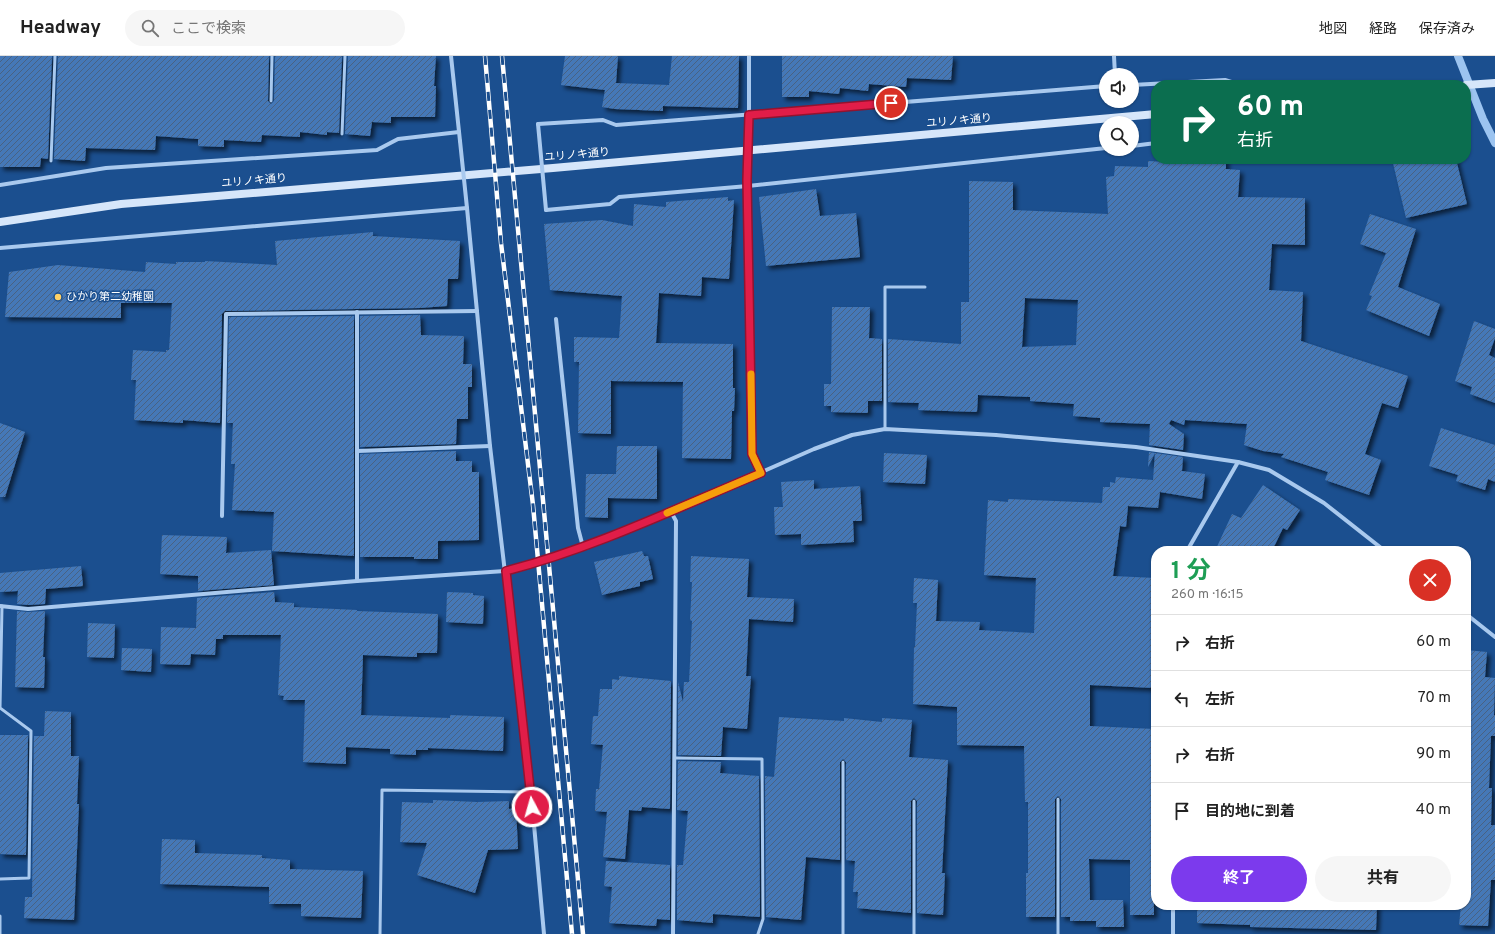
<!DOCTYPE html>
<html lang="ja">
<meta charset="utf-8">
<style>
body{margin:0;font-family:Overpass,"Noto Sans JP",sans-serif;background:#f6f6f6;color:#222;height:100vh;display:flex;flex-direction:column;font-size:15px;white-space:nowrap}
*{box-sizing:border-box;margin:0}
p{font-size:13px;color:#767676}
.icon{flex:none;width:22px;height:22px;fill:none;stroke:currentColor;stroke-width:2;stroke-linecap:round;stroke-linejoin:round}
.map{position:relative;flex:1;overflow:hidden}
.side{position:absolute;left:1151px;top:490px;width:320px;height:364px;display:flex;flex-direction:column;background:#fff;border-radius:16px;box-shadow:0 1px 3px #0004}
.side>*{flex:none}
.top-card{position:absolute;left:1151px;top:24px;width:320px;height:84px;border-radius:16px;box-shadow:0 1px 3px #0004;background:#0b6e4f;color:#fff;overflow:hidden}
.fabs{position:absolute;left:1099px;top:12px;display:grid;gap:8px}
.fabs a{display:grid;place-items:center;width:40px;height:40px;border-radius:50%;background:#fff;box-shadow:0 1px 3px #0004;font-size:20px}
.pin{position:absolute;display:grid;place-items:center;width:34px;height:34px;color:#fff;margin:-17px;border:2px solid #fff;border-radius:50%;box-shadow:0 1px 4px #0007}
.me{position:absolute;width:44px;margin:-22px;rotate:354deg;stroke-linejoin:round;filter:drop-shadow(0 0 3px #0008)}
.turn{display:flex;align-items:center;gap:14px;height:84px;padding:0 20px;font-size:18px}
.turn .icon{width:52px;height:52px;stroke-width:2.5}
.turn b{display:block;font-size:28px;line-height:34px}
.round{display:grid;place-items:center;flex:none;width:42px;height:42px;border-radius:21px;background:#f6f6f6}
.headline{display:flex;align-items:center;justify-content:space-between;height:68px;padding:0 20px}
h1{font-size:24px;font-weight:700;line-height:30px;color:#1e9e55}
.primary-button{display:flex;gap:8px;margin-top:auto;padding:8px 20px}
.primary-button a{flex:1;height:46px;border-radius:24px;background:#7c3aed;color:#fff;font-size:16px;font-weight:700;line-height:46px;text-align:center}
.primary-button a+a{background:#f6f6f6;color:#222}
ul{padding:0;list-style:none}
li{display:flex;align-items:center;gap:12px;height:56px;padding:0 20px;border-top:1px solid #e0e0e0}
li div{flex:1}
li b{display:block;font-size:15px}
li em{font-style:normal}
header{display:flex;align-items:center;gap:24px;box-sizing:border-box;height:56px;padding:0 20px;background:#fff;border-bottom:1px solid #e0e0e0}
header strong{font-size:19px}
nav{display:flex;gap:22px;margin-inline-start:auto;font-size:14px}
.search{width:280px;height:36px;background:#f6f6f6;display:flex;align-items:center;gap:10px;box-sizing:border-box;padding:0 14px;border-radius:22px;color:#767676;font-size:15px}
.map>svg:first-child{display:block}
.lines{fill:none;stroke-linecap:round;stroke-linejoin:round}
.stream{stroke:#9cc4f0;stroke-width:8}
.building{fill:url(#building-hatch);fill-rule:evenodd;filter:url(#shadow)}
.lane{stroke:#a9c9ee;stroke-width:3}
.street{stroke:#a9c9ee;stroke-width:4}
.secondary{stroke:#d6e6fa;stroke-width:8}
.rail-casing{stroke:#fff;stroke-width:4.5}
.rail{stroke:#1b4f8f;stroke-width:3;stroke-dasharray:9;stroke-linecap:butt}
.street-bridge{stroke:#a9c9ee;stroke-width:4}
.route-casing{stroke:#92132f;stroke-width:10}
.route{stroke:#e11d48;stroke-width:7}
.slow{stroke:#f59e0b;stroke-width:7}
.poi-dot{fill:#ffd166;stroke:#1b4f8f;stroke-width:1.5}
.labels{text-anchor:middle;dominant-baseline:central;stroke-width:3;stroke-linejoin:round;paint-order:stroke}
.street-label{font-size:11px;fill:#fff;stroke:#1b4f8f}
.poi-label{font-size:11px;fill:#fff;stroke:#1b4f8f;text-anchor:start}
</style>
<header>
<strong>Headway</strong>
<div class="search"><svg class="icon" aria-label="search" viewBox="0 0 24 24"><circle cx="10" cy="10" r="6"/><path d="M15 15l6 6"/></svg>ここで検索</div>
<nav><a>地図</a><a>経路</a><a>保存済み</a></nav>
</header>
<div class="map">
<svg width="1495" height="878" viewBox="0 0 1495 878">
<defs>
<pattern id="building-hatch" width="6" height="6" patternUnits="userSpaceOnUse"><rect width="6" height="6" fill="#4478b7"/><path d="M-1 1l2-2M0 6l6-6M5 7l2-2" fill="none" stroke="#486282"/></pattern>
<filter id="shadow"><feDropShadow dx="3.5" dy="3.5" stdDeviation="2" flood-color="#0009"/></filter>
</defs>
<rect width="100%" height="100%" fill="#1b4f8f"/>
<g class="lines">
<!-- stream -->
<polyline class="stream" points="1458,0 1483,63 1495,87"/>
</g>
<!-- building -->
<g class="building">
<polygon points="0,0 52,0 48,103 41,102 40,111 0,111"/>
<polygon points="58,0 269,0 268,45 271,48 274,45 275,0 342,0 339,77 327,76 327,79 300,76 300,81 262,79 261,86 224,84 224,91 198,90 198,83 156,80 155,94 86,92 85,105 54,103"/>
<polygon points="348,0 436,0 434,30 436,30 435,61 391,61 391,67 372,66 370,80 345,78"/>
<polygon points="565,0 618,0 616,27 669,29 672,0 739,0 738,52 663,50 663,55 615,53 602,51 605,34 561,29"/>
<polygon points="782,0 953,0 951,24 907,22 906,31 869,28 868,35 840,32 839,38 809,35 809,41 782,41"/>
<path d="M1186,103H1226V113L1240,114L1238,141L1305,142V189L1272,188L1269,234L1303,236L1301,285L1408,320L1398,352L1382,347L1365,398L1381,404L1369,439L1325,424L1328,416L1281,401L1284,398L1263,395L1244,389L1247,368L1185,364L1184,369L1171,364L1169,368L1184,378L1183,394L1149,389L1150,368L1100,366V362L1073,360L1074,348L1030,345V341L978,339L977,356L918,354L919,347L888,346V283L961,288V246H969V125L1013,126V154L1108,158L1106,121L1114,120L1115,110L1148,111V105L1186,107ZM1025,242L1078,244L1076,289L1022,291Z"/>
<polygon points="1392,103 1426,103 1427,108 1448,103 1456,103 1467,148 1406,162"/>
<polygon points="816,133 820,160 856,157 860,201 766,210 759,141"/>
<polygon points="728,141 728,145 734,144 729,223 702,221 701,240 659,237 656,287 733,288 733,332 735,332 734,355 732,355 731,403 682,402 683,326 611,325 611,378 578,377 579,306 574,306 574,281 619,282 622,240 550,234 544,168 602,164 633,170 634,148 666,151 666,146"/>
<polygon points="1370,158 1416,173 1398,231 1440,248 1429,280 1366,254 1372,240 1369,239 1386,197 1360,188"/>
<polygon points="373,176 373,180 460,185 458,223 448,223 447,250 420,252 225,255 222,258 220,367 183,364 183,367 134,364 136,324 131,324 133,294 166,296 166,294 169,294 172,247 121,247 121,262 5,261 9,216 58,209 145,216 146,206 176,208 176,206 205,206 205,205 277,209 275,185"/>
<polygon points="832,251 870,251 869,282 882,283 882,345 868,345 868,357 831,356 831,350 824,350 824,328 831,328"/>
<polygon points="420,259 421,279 464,280 463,308 472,308 472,331 468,331 468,363 457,363 456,388 360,391 360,260"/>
<polygon points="354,260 354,500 272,495 274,456 232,454 235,408 231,408 233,367 227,367 229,261"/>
<polygon points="1474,265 1495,273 1495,282 1489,299 1495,302 1495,347 1470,338 1472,331 1455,325"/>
<polygon points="0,367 25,376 5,441 0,441"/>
<polygon points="1441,372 1495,389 1495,426 1488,423 1485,434 1456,425 1458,419 1429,410"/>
<polygon points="617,390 657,390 657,443 608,442 608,462 585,461 586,418 616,418"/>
<polygon points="456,395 456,405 472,405 472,416 479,416 479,484 438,485 438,503 414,503 414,501 360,501 360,398"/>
<polygon points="1149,396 1155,397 1148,411"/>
<polygon points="884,397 927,399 925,428 883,426"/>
<polygon points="1155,397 1183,401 1182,415 1205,418 1202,443 1160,436 1158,452 1128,450 1126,471 1120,470 1113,520 1156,522 1153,595 1156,596 1154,632 1090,629 1090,670 1155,673 1152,743 1153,743 1154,859 1130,859 1130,804 1089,803 1090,844 1123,844 1124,871 1096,871 1096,865 1070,865 1070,861 1061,861 1061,743 1058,740 1055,743 1055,861 1026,861 1026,817 1028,817 1028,746 1025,746 1024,690 957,689 957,651 913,648 914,591 915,591 917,547 913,547 914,522 938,524 936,565 980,566 979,574 1034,577 1036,522 984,519 988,444 1008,446 1008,443 1102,447 1103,431 1110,431 1110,426 1115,427 1116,421 1153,424"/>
<polygon points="814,424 814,433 860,430 862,465 853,465 854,486 801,489 801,478 775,479 774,451 783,451 781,426"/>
<polygon points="1263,429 1300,454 1287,474 1283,472 1272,495 1215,495 1232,458 1241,462"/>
<polygon points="162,479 227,481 226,497 271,494 274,529 198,535 198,520 160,518"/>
<polygon points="642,495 644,500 648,500 653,523 640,526 640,530 602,539 594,506"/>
<polygon points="691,500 749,503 747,541 794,543 793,566 749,563 746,620 751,620 747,673 723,671 721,700 678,699 678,626 683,646 684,626 689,626 692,565 690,564 692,526 690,526"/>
<polygon points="81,510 83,530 46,533 45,548 28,549 17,548 18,535 0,536 0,517"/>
<polygon points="274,536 275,546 294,547 294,551 357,554 357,555 438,558 437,597 417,597 417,601 363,599 361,659 450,662 450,659 504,661 503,695 428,692 428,694 416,694 416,699 390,698 390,693 346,691 346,708 303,706 305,644 283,644 284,640 278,639 281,579 223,579 223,583 216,583 215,599 191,598 190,609 160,608 161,571 196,572 197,542"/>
<polygon points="447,536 473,537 473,539 484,540 483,568 446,566"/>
<polygon points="17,555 28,556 45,555 43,601 45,601 44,632 15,631"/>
<polygon points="88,567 115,568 114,602 87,601"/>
<polygon points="122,592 152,593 151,616 121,614"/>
<polygon points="1466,594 1487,596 1485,621 1495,622 1494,659 1495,659 1495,680 1491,680 1489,732 1492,732 1491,769 1495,769 1495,824 1491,824 1488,870 1459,869 1461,849 1466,849"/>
<polygon points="619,620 671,625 670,753 642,751 641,755 629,754 625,803 603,801 607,756 595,755 596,733 599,733 603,689 591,688 593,660 598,660 600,633 612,633 612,623 619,624"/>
<polygon points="45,655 71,656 71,700 79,700 77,748 79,748 74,864 24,862 25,841 32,841 34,680 44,680"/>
<polygon points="779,661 844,665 844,662 882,666 882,662 912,664 909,701 948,704 942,817 945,817 943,859 917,857 917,745 914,742 911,745 911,857 857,852 858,836 853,836 855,805 846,804 846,706 843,703 840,706 840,804 806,801 801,864 766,861 765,720 774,721"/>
<polygon points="0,679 28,679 26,799 0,798"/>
<polygon points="678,705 721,706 720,717 759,720 760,861 713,858 713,867 677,864 677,809 683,809 688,755 677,754"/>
<polygon points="433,744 477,746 509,745 509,753 516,752 518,793 488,794 475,837 417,819 427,787 400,786 402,746 433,747"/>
<polygon points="162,783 195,784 195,797 262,799 262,802 290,804 290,813 363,815 361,862 301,860 301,848 269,848 269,831 160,828"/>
<polygon points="606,805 670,809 670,864 657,863 656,870 609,867 612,831 604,830"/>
<polygon points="1197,849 1377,849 1376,874 1250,871 1250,869 1197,867"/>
</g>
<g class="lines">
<!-- lane -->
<g class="lane">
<polyline points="271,45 272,0"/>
<polyline points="342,78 345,0"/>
<polyline points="51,105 55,0"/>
<polyline points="885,373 885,231 925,231"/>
<polyline points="675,702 762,703 763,863 758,878"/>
<polyline points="914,745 914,878"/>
<polyline points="0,823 29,822 31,675 0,652 2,550"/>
<polyline points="0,860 0,878"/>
<polyline points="380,878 382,734 531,736"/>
<polyline points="843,878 843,706"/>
<polyline points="1058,878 1058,743"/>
</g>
<!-- street -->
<g class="street">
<polyline points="451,0 460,85"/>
<polyline points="1114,0 1115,19"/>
<polyline points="1132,29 1225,24 1241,29"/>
<polyline points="749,61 749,0"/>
<polyline points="538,68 603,64 616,69 1106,30"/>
<polyline points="1132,90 1156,87"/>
<polyline points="747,124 752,398 761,417"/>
<polyline points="0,129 106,112 377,94 398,83 459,76"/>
<polyline points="546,154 610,148 619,141 748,130 1106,92"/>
<polyline points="0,192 467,152 490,390 531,736 544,878"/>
<polyline points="556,263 578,472 583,491"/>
<polyline points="358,395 490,390"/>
<polyline points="671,456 676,465 673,878"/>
<polyline points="222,460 226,258 477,255"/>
<polyline points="1187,495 1238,406"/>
<polyline points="357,525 357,256"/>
<polyline points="0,550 28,553 357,525 505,515 548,504 583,491 671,456 814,393 852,379 885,373 996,379 1136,391 1238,406 1269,414 1324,447 1385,495"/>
<polyline points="1466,558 1495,581"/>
<polyline points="1173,849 1173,878"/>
</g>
<!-- secondary -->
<g class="secondary">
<polyline points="1466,29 1495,27"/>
<polyline points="0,166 121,148 553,112 1156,58"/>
</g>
<!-- rail casing -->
<g class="rail-casing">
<g id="rail">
<polyline points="485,0 501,187 533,449 572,878"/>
<polyline points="502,0 583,878"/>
</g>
</g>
<!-- rail -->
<use href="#rail" class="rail"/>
<!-- street-bridge -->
<g class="street-bridge">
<polyline points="538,68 546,154"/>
<polyline points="460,85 467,152"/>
<polyline points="747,124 748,65"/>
</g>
</g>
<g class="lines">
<!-- route casing -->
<g class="route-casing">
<path id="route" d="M532,751L506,515C594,492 677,452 761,417L752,398L747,124L749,59L891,47"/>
</g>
<!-- route -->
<use href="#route" class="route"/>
<!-- slow -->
<polyline class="slow" points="667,457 761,417 752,398 751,318"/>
</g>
<!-- markers -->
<circle class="poi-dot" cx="58" cy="241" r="4"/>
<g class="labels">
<!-- street labels -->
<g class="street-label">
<text transform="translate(959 65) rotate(-5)">ユリノキ通り</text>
<text transform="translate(577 99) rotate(-5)">ユリノキ通り</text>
<text transform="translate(254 125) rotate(-5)">ユリノキ通り</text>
</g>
<!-- poi labels -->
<g class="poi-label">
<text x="66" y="241">ひかり第二幼稚園</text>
</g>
</g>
</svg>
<div class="fabs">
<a><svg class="icon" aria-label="sound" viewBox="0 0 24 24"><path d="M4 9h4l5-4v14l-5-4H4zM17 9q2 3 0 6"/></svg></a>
<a><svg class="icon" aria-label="search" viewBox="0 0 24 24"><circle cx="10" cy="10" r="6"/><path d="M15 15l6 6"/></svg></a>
</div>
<div class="pin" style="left:891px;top:47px;background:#d93025"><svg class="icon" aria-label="arrive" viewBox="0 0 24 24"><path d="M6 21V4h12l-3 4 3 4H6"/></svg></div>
<svg class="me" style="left:532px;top:751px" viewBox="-20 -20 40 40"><circle r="17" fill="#e11d48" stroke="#fff" stroke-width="3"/><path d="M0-11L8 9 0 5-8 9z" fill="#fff"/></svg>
<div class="top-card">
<div class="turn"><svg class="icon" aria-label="right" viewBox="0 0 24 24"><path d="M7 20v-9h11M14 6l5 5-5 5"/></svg><div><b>60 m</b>右折</div></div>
</div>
<section class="side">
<div class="headline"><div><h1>1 分</h1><p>260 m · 16:15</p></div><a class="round" style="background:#d93025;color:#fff"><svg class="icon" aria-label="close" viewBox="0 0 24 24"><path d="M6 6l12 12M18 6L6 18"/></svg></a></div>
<ul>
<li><svg class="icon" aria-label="right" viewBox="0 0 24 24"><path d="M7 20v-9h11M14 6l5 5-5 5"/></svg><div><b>右折</b></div><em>60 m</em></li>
<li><svg class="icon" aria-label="left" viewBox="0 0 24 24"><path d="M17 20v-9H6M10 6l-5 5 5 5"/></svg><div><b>左折</b></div><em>70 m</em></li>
<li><svg class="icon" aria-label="right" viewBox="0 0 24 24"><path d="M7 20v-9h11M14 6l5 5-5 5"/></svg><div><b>右折</b></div><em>90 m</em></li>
<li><svg class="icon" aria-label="arrive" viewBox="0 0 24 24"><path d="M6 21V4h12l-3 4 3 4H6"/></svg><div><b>目的地に到着</b></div><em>40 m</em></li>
</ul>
<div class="primary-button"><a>終了</a><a>共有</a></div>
</section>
</div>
